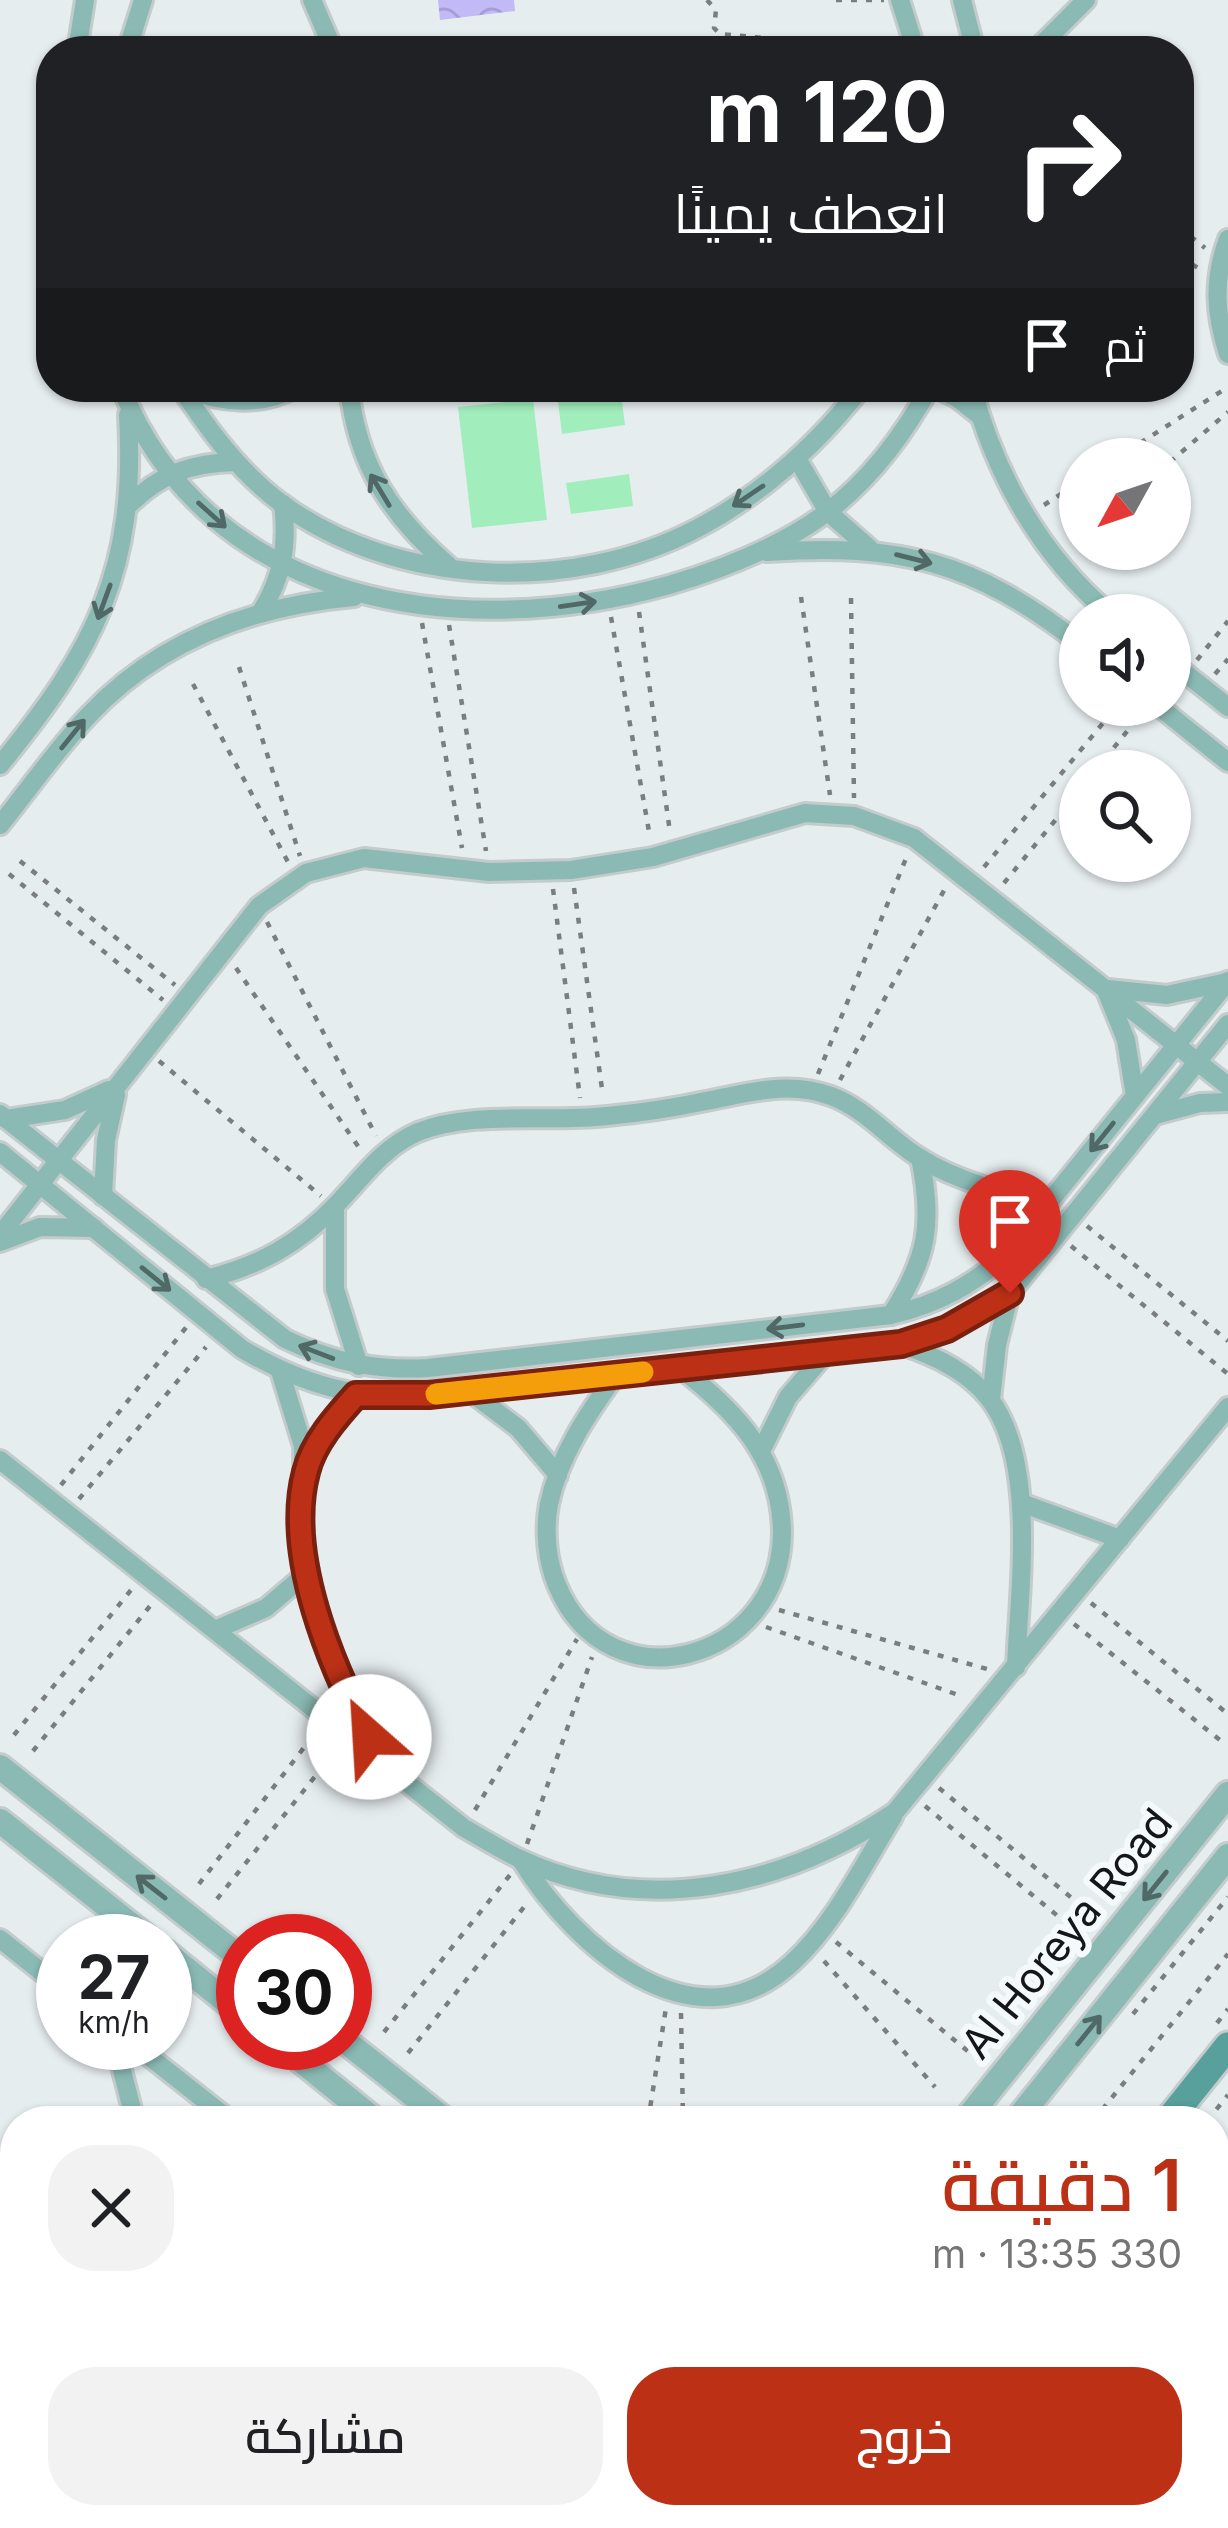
<!DOCTYPE html>
<html lang="ar">
<meta charset="utf-8">
<style>
body{margin:0;font-family:Inter,Cairo,sans-serif;background:#f2f2f2;color:#202124;direction:rtl;height:100vh;display:flex;flex-direction:column;font-size:45px;white-space:nowrap}
*{box-sizing:border-box;margin:0}
p{font-size:39px;color:#757577}
.icon{flex:none;width:66px;height:66px;fill:none;stroke:currentColor;stroke-width:2;stroke-linecap:round;stroke-linejoin:round}
.map{position:relative;flex:1;overflow:hidden;direction:ltr}
.drawer{position:absolute;left:0px;top:2106px;width:1230px;height:423px;display:flex;flex-direction:column;background:#fff;border-radius:48px 48px 0 0;box-shadow:0 3px 9px #0004;direction:rtl}
.drawer>*{flex:none}
.hud{position:absolute;left:36px;top:36px;width:1158px;height:366px;border-radius:48px;box-shadow:0 3px 9px #0004;direction:rtl;background:#202124;color:#fff;overflow:hidden}
.needle{width:78px;rotate:230deg}
.tools{position:absolute;left:1059px;top:438px;display:grid;gap:24px}
.tools a{display:grid;place-items:center;width:132px;height:132px;border-radius:50%;background:#fff;box-shadow:0 3px 9px #0004;font-size:60px}
.speed{position:absolute;left:36px;top:1914px;display:flex;gap:24px;font-size:60px;font-weight:700;text-align:center}
.speed>*{display:grid;place-content:center;width:156px;height:156px;border-radius:50%;background:#fff;box-shadow:0 3px 9px #0004;line-height:1}
.speed small{font-size:30px;font-weight:400}
.speed .limit{border:18px solid #d22;background:#fff;color:#111}
.pin{position:absolute;display:grid;place-items:center;width:102px;height:102px;color:#fff;margin:-123px -51px;border-radius:50% 50% 50% 0;rotate:-45deg;box-shadow:0 0 12px #0007}
.pin .icon{rotate:45deg}
.me{position:absolute;width:132px;margin:-66px;rotate:334deg;stroke-linejoin:round;filter:drop-shadow(0 0 9px #0008)}
.turn{display:flex;align-items:center;gap:42px;height:252px;padding:0 48px;font-size:54px}
.turn .icon{width:156px;height:156px;stroke-width:2.5}
.turn b{display:block;font-size:84px;line-height:102px}
.then{display:flex;align-items:center;height:114px;padding:0 48px;background:#0003;gap:24px;font-size:45px}
.round{display:grid;place-items:center;flex:none;width:126px;height:126px;border-radius:48px;background:#f2f2f2}
.headline{display:flex;align-items:center;justify-content:space-between;height:204px;padding:0 48px}
h1{font-size:72px;font-weight:600;line-height:90px;color:#bc3116}
.primary-button{display:flex;gap:24px;margin-top:auto;padding:24px 48px}
.primary-button a{flex:1;height:138px;border-radius:48px;background:#bc3116;color:#fff;font-size:48px;font-weight:600;line-height:138px;text-align:center}
.primary-button a+a{background:#f2f2f2;color:#202124}
.map>svg:first-child{display:block}
.pitch{fill:#a1eebc}
.water{fill:url(#water-waves)}
.lines{fill:none;stroke-linecap:round;stroke-linejoin:round}
.minor-casing{stroke:#c4cbcc;stroke-width:24}
.tertiary-casing{stroke:#c4cbcc;stroke-width:30}
.secondary-casing{stroke:#c4cbcc;stroke-width:33}
.path{stroke:#7a7e7f;stroke-width:4.5;stroke-dasharray:6 9;stroke-linecap:butt}
.minor{stroke:#8bbab5;stroke-width:18}
.tertiary{stroke:#8bbab5;stroke-width:24}
.secondary{stroke:#57a09b;stroke-width:27}
.oneway{stroke:#506866}
.route-casing{stroke:#7a200e;stroke-width:30}
.route{stroke:#bc3116;stroke-width:21}
.slow{stroke:#f59e0b;stroke-width:21}
.labels{text-anchor:middle;dominant-baseline:central;stroke-width:12;stroke-linejoin:round;paint-order:stroke}
.street-label{font-size:42px;fill:#141617;stroke:#f4fafc}
</style>
<div class="map">
<svg width="1228" height="2528" viewBox="0 0 1228 2528">
<defs>
<pattern id="water-waves" width="16" height="10" patternUnits="userSpaceOnUse" patternTransform="scale(3)"><rect width="16" height="10" fill="#c2b9f7"/><path d="M0 5q4-4 8 0t8 0" fill="none" stroke="#a69ed3"/></pattern>
</defs>
<rect width="100%" height="100%" fill="#e6edef"/>
<!-- pitch -->
<g class="pitch">
<polygon points="621,394 625,425 562,434 558,402"/>
<polygon points="533,399 547,520 472,528 458,407"/>
<polygon points="629,474 633,506 571,514 566,483"/>
</g>
<!-- water -->
<polygon class="water" points="438,0 514,0 515,11 440,20"/>
<g class="lines">
<!-- minor casing -->
<g class="minor-casing">
<g id="minor">
<polyline points="312,0 334,51"/>
<polyline points="900,0 916,51"/>
<polyline points="962,0 975,51"/>
<polyline points="77,51 85,0"/>
<polyline points="127,51 143,0"/>
<polyline points="1035,51 1086,0"/>
<path d="M1228,239C1213,279 1215,314 1228,354"/>
<path d="M121,387C210,608 463,643 669,585C723,569 780,547 826,513C871,479 903,436 930,387"/>
<path d="M180,387C209,430 239,472 281,503C397,588 573,594 698,528C764,493 816,446 862,387"/>
<path d="M349,387C357,465 391,516 449,566"/>
<polyline points="934,387 957,398 980,416"/>
<path d="M972,387C995,475 1041,556 1111,615"/>
<path d="M181,388C220,402 259,408 297,387"/>
<polyline points="798,460 828,512 869,548"/>
<path d="M128,506C160,474 190,463 235,462"/>
<path d="M767,552C900,543 974,561 1080,644"/>
<path d="M261,612C283,576 288,545 283,504"/>
<polyline points="1170,661 1228,707"/>
<polyline points="1157,705 1228,762"/>
<path d="M0,765C95,649 137,570 128,415"/>
<path d="M0,825C29,789 56,750 88,716C159,640 252,606 354,597"/>
<polyline points="1108,989 1167,995 1227,982"/>
<polyline points="1107,993 1126,1040 1135,1096"/>
<path d="M0,1114L285,1339C333,1362 375,1371 428,1368L891,1315C938,1304 973,1285 1008,1253L1228,981"/>
<polyline points="1155,1115 1200,1103 1228,1102"/>
<polyline points="6,1119 65,1110 109,1090"/>
<path d="M0,1152L242,1349C303,1385 358,1401 429,1395L901,1344L947,1329L1010,1293L1228,1024"/>
<polyline points="103,1196 106,1140 116,1095"/>
<polyline points="335,1207 335,1289 359,1366"/>
<polyline points="0,1235 259,906 306,873 364,858 489,872 571,870 653,857 805,813 854,816 914,838 1228,1086"/>
<polyline points="0,1242 40,1227 94,1228"/>
<path d="M206,1279C259,1266 299,1244 337,1204C362,1178 383,1147 418,1132C473,1110 547,1123 607,1116C640,1113 673,1108 706,1101C749,1093 788,1080 831,1096C866,1109 889,1139 920,1158C958,1182 1005,1193 1049,1203"/>
<path d="M891,1315C927,1259 934,1224 920,1158"/>
<path d="M902,1345C933,1355 966,1370 988,1397C1038,1458 1019,1592 1016,1667"/>
<polyline points="280,1371 303,1446 304,1547 316,1606 338,1673 382,1758"/>
<path d="M616,1375C588,1413 559,1456 549,1504C544,1531 547,1561 557,1585C608,1709 782,1662 782,1532C781,1458 736,1411 680,1368"/>
<polyline points="469,1391 518,1428 558,1475"/>
<polyline points="991,1399 997,1345 1010,1293"/>
<polyline points="762,1449 788,1397 827,1352"/>
<path d="M0,1460L464,1828C482,1838 501,1850 520,1859C647,1918 784,1886 895,1812L1228,1407"/>
<polyline points="308,1467 327,1431 356,1395"/>
<polyline points="1024,1504 1120,1539"/>
<polyline points="215,1630 266,1608 308,1572"/>
<path d="M521,1860C574,1946 695,2054 793,1962C835,1923 863,1865 893,1817"/>
<polyline points="0,1939 63,1989"/>
<polyline points="115,2043 135,2121"/>
<polyline points="132,2043 231,2121"/>
<polyline points="1215,2352 1228,2336"/>
<polyline points="0,2379 15,2373"/>
<polyline points="1215,2390 1228,2406"/>
<polyline points="1215,2438 1228,2447"/>
<polyline points="0,2496 15,2505"/>
<polyline points="508,2528 512,2514"/>
</g>
</g>
<!-- tertiary casing -->
<g class="tertiary-casing">
<g id="tertiary">
<polyline points="0,1767 243,1960"/>
<polyline points="0,1821 151,1941"/>
<polyline points="165,1952 243,2015"/>
<polyline points="345,2041 446,2121"/>
<polyline points="279,2043 376,2121"/>
<polyline points="965,2121 1228,1794"/>
<polyline points="1016,2121 1228,1856"/>
<polyline points="639,2528 650,2514"/>
<polyline points="689,2528 700,2514"/>
</g>
</g>
<!-- secondary casing -->
<g class="secondary-casing">
<g id="secondary">
<polyline points="1168,2121 1228,2046"/>
<polyline points="1215,2185 1228,2169"/>
<polyline points="841,2528 852,2514"/>
<polyline points="937,2528 949,2514"/>
</g>
</g>
<!-- path -->
<g class="path">
<polyline points="707,0 716,10 714,28 720,34 797,41 796,51"/>
<polyline points="836,0 884,0"/>
<polyline points="1179,227 1205,248"/>
<polyline points="1179,257 1200,269"/>
<polyline points="1115,459 1228,387"/>
<polyline points="1170,462 1228,412"/>
<polyline points="1044,505 1080,482"/>
<polyline points="801,597 830,795"/>
<polyline points="851,598 854,798"/>
<polyline points="639,612 670,832"/>
<polyline points="611,617 650,837"/>
<polyline points="422,623 462,848"/>
<polyline points="449,625 486,851"/>
<polyline points="1197,660 1228,621"/>
<polyline points="239,667 300,856"/>
<polyline points="1215,674 1228,659"/>
<polyline points="193,684 288,862"/>
<polyline points="1095,771 1141,714"/>
<polyline points="20,861 175,985"/>
<polyline points="984,867 1118,705"/>
<polyline points="9,874 163,1000"/>
<polyline points="1004,883 1080,790"/>
<polyline points="574,888 603,1096"/>
<polyline points="553,889 580,1098"/>
<polyline points="267,922 376,1136"/>
<polyline points="236,968 362,1152"/>
<polyline points="159,1061 321,1196"/>
<polyline points="818,1074 907,856"/>
<polyline points="840,1080 947,885"/>
<polyline points="1087,1226 1228,1341"/>
<polyline points="1071,1246 1228,1374"/>
<polyline points="61,1485 188,1325"/>
<polyline points="79,1499 206,1347"/>
<polyline points="1091,1603 1228,1714"/>
<polyline points="779,1610 987,1669"/>
<polyline points="1074,1624 1220,1740"/>
<polyline points="766,1627 964,1697"/>
<polyline points="14,1735 131,1590"/>
<polyline points="33,1751 150,1606"/>
<polyline points="939,1788 1085,1909"/>
<polyline points="925,1806 1071,1927"/>
<polyline points="475,1810 577,1639"/>
<polyline points="527,1844 592,1657"/>
<polyline points="199,1884 316,1732"/>
<polyline points="217,1899 337,1749"/>
<polyline points="836,1942 970,2053"/>
<polyline points="824,1961 935,2087"/>
<polyline points="681,2013 683,2121"/>
<polyline points="1133,2014 1228,1897"/>
<polyline points="1217,2023 1228,2009"/>
<polyline points="384,2032 510,1875"/>
<polyline points="408,2053 528,1902"/>
<polyline points="1055,2110 1069,2121"/>
<polyline points="648,2121 666,2008"/>
<polyline points="1093,2121 1228,1954"/>
<polyline points="1207,2121 1228,2095"/>
<polyline points="348,2514 361,2528"/>
<polyline points="725,2528 736,2514"/>
<polyline points="810,2528 816,2514"/>
<polyline points="877,2528 889,2514"/>
</g>
<!-- minor -->
<use href="#minor" class="minor"/>
<!-- tertiary -->
<use href="#tertiary" class="tertiary"/>
<!-- secondary -->
<use href="#secondary" class="secondary"/>
</g>
<!-- one-way arrows -->
<defs><path id="oneway-shaft" d="M-6 0H5M1.5-3L5.5 0L1.5 3" fill="none" stroke-width="1.6" stroke-linecap="round" stroke-linejoin="round" transform="scale(3)"/></defs>
<g class="oneway">
<use href="#oneway-shaft" transform="translate(380 490) rotate(-121)"/>
<use href="#oneway-shaft" transform="translate(748 496) rotate(146)"/>
<use href="#oneway-shaft" transform="translate(212 515) rotate(42)"/>
<use href="#oneway-shaft" transform="translate(914 559) rotate(14)"/>
<use href="#oneway-shaft" transform="translate(104 602) rotate(110)"/>
<use href="#oneway-shaft" transform="translate(578 604) rotate(-8)"/>
<use href="#oneway-shaft" transform="translate(73 734) rotate(-51)"/>
<use href="#oneway-shaft" transform="translate(1102 1137) rotate(129)"/>
<use href="#oneway-shaft" transform="translate(156 1279) rotate(39)"/>
<use href="#oneway-shaft" transform="translate(785 1327) rotate(173)"/>
<use href="#oneway-shaft" transform="translate(316 1352) rotate(-159)"/>
<use href="#oneway-shaft" transform="translate(1155 1886) rotate(129)"/>
<use href="#oneway-shaft" transform="translate(151 1887) rotate(-142)"/>
<use href="#oneway-shaft" transform="translate(1089 2030) rotate(-51)"/>
</g>
<g class="lines">
<!-- route casing -->
<g class="route-casing">
<path id="route" d="M369,1737C331,1666 284,1554 306,1472C313,1443 336,1417 356,1395H429L901,1344L947,1329L1010,1293"/>
</g>
<!-- route -->
<use href="#route" class="route"/>
<!-- slow -->
<polyline class="slow" points="436,1394 643,1372"/>
</g>
<g class="labels">
<!-- street labels -->
<g class="street-label">
<text transform="translate(1066 1933) rotate(-51)">Al Horeya Road</text>
</g>
</g>
</svg>
<div class="tools">
<a><svg class="needle" viewBox="-14 -14 28 28"><path d="M0-13l5 13h-10z" fill="#e53935"/><path d="M0 13l5-13h-10z" fill="#757577"/></svg></a>
<a><svg class="icon" aria-label="sound" viewBox="0 0 24 24"><path d="M4 9h4l5-4v14l-5-4H4zM17 9q2 3 0 6"/></svg></a>
<a><svg class="icon" aria-label="search" viewBox="0 0 24 24"><circle cx="10" cy="10" r="6"/><path d="M15 15l6 6"/></svg></a>
</div>
<div class="speed"><div>27<small>km/h</small></div><div class="limit">30</div></div>
<div class="pin" style="left:1010px;top:1293px;background:#d93025"><svg class="icon" aria-label="arrive" viewBox="0 0 24 24"><path d="M6 21V4h12l-3 4 3 4H6"/></svg></div>
<svg class="me" style="left:369px;top:1737px" viewBox="-20 -20 40 40"><circle r="19" fill="#fff"/><path d="M0-13L10 11 0 6-10 11z" fill="#bc3116"/></svg>
<div class="hud">
<div class="turn"><svg class="icon" aria-label="right" viewBox="0 0 24 24"><path d="M7 20v-9h11M14 6l5 5-5 5"/></svg><div><b>120 m</b>انعطف يمينًا</div></div>
<div class="then">ثم<svg class="icon" aria-label="arrive" viewBox="0 0 24 24"><path d="M6 21V4h12l-3 4 3 4H6"/></svg></div>
</div>
<section class="drawer">
<div class="headline"><div><h1>1 دقيقة</h1><p>330 m · 13:35</p></div><a class="round"><svg class="icon" aria-label="close" viewBox="0 0 24 24"><path d="M6 6l12 12M18 6L6 18"/></svg></a></div>
<div class="primary-button"><a>خروج</a><a>مشاركة</a></div>
</section>
</div>
